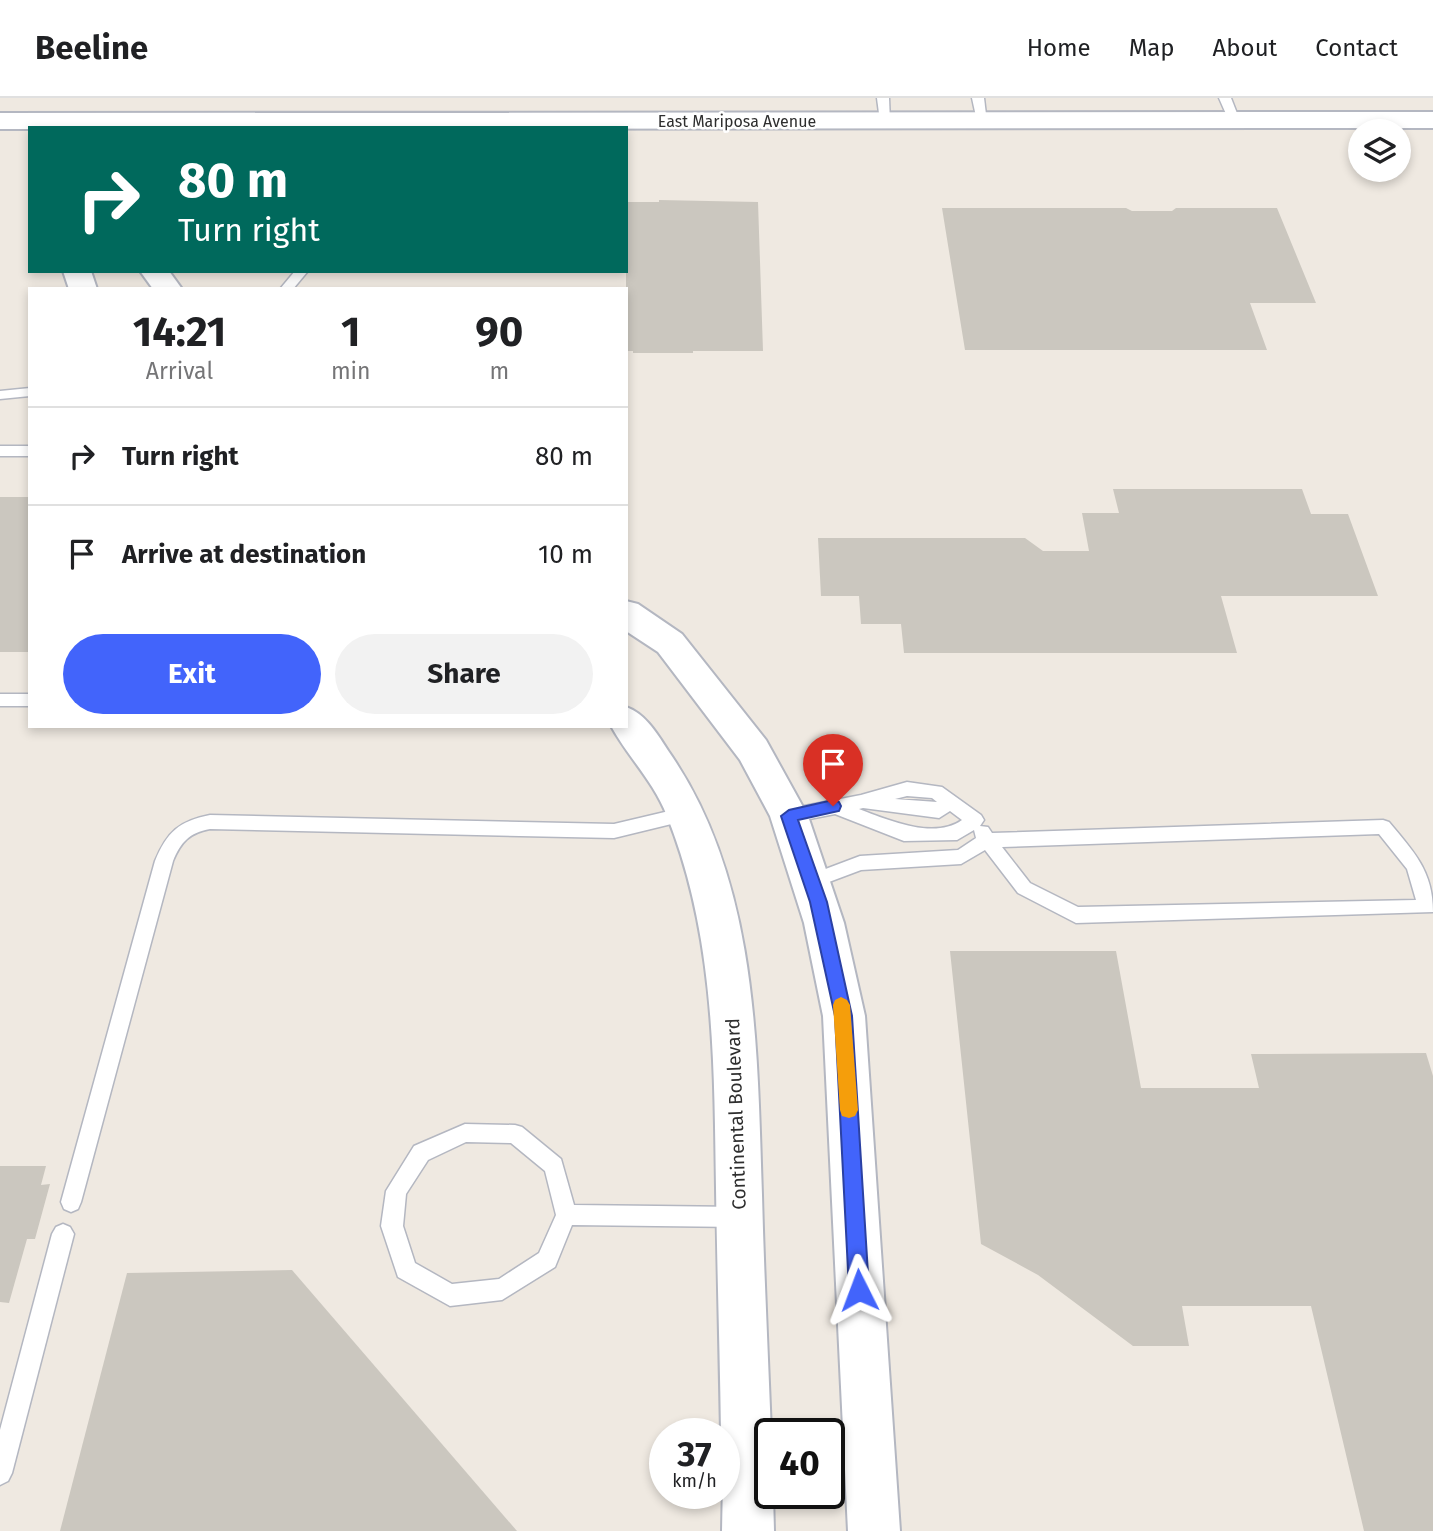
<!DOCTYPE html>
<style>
body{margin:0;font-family:"Fira Sans",sans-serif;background:#f2f2f2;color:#202124;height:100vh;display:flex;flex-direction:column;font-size:26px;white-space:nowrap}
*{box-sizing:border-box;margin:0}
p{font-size:23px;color:#757577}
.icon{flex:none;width:38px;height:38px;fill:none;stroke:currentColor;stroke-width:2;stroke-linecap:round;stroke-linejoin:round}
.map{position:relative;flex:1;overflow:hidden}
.side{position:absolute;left:28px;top:189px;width:600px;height:441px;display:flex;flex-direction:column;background:#fff;border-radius:0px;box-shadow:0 4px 10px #0003}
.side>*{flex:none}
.guide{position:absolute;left:28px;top:28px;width:600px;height:147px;border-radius:0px;box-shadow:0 4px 10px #0003;background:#00695c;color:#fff;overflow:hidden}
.tools{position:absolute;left:1348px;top:21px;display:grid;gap:14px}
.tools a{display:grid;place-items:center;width:63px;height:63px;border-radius:50%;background:#fff;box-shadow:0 4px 10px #0003;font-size:35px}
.speed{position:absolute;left:649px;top:1320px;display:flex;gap:14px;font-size:35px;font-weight:700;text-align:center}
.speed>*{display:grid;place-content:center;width:91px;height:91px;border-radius:50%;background:#fff;box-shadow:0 4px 10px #0003;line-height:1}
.speed small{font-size:18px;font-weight:400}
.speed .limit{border:4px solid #111;border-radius:10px;background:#fff;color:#111}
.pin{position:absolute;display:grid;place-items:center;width:60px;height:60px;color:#fff;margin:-72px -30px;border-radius:50% 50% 50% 0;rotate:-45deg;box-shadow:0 0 7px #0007}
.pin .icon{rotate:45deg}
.me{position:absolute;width:77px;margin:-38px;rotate:357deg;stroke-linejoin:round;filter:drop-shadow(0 0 5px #0008)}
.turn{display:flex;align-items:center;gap:24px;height:147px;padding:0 35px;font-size:32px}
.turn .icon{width:91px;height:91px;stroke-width:2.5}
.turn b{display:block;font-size:49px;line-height:60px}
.eta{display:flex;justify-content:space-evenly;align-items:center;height:119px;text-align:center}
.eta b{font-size:42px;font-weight:700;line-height:49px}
.action{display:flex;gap:14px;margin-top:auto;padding:14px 35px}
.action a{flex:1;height:80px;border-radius:42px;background:#4264fb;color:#fff;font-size:28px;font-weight:700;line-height:80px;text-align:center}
.action a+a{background:#f2f2f2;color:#202124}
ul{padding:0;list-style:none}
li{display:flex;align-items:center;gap:21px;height:98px;padding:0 35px;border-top:2px solid #e0e0e0}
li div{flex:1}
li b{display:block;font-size:26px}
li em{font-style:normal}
header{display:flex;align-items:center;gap:42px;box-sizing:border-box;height:98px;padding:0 35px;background:#fff;border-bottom:2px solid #e0e0e0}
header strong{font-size:33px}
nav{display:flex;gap:38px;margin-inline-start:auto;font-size:24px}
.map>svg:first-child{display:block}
.building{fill:#cbc7bf}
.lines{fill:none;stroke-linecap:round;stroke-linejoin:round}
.lane-casing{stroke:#b4b7c1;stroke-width:3}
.secondary-casing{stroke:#b4b7c1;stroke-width:4}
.lane{fill:#fff;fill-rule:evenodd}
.secondary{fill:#fff;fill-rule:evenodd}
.route{fill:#4264fb;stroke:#2b41a3;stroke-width:2}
.slow{fill:#f59e0b}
.labels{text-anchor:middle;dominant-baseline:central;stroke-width:5;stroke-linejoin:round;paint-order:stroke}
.far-street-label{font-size:16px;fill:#2e2e2e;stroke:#fff}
.street-label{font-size:19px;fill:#2e2e2e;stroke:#fff}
</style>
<header>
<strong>Beeline</strong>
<nav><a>Home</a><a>Map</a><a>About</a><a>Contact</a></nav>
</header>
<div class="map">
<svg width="1433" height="1433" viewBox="0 0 1433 1433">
<rect width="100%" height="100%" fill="#efe9e1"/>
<!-- building -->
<g class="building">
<polygon points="659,102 758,104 763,253 693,253 693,255 633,255 633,253 626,253 626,104 659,104"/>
<polygon points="942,110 1126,110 1132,113 1172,113 1176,110 1277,110 1316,205 1250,205 1267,252 965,252"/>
<polygon points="1113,391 1302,391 1311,416 1348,416 1378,498 1221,498 1237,555 904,555 901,526 861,526 859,498 821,498 818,440 1025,440 1043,453 1089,453 1082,415 1119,415"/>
<rect x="0" y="399" width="30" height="155"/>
<polygon points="950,853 1116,853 1141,990 1259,990 1251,956 1426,955 1433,978 1433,1433 1364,1433 1311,1208 1182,1208 1189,1248 1133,1248 1038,1177 981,1146"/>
<polygon points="0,1068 46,1068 41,1087 50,1086 35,1141 27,1141 9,1205 0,1204"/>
<polygon points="292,1172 517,1433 60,1433 127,1175"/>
</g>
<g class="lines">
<!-- lane casing -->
<g class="lane-casing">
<g id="lane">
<polygon points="877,0 889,0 890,25 880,23"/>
<polygon points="972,0 984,0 987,25 977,23"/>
<polygon points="1219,0 1231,0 1240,23 1238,25 1230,25"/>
<polygon points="295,173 308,173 293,191 280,191"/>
<polygon points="30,290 30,298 0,301 0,293"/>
<rect x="0" y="348" width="30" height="10"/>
<rect x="0" y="596" width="30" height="12"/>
<path d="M907,684L942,689L981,717L984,722L980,728L988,729L992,735L1383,722L1389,724C1414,754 1433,773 1433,814L1076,825L1018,795L985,752L961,766L861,772L813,790L807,788L804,783L807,778L860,758L958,752L976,740L974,732L957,742L904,743L835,716L789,725L783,723L780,718L783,713L789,711L861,697ZM907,698L932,700L937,704L895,701ZM863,710L939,720L950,713L962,722C934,742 888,722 859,711ZM1379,736L1407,771L1416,802L1078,809L1030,785L1002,749Z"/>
<path d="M686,709L692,711L695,716L692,721L614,740L210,731C189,735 181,744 173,763L81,1104L78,1111L71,1114L64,1111L61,1104L155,763C167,734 179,723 210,717L614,726Z"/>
<path d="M465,1026L515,1027L522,1029L561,1061L574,1107L740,1109L747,1112L750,1119L747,1126L740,1129L572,1127L555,1169L502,1202L450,1208L398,1179L381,1128L386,1093L414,1048ZM466,1044L511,1045L545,1073L556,1117L539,1155L499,1181L452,1186L415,1165L403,1128L406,1096L428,1062Z"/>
<polygon points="63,1126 70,1129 74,1136 12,1375 8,1383 0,1387 0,1332 52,1136 56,1129"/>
</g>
</g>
<!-- secondary casing -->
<g class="secondary-casing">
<g id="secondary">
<polygon points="1433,14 1433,30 0,31 0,15"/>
<polygon points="63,173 91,173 97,191 69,191"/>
<polygon points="140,173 169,173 182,191 153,191"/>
<polygon points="626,503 638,506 682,536 766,642 808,718 844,825 865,918 900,1433 848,1433 823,918 804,825 770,718 740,662 658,554 626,533"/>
<path d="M626,609C646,616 658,637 669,654C758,782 757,947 762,1097C764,1177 768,1256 771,1335L770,1395H773L774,1433H722L724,1335H721C720,1254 717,1172 716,1090C714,964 715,837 667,718C654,684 628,659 611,628H626Z"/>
</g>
</g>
<!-- lane -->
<use href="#lane" class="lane"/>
<!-- secondary -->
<use href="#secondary" class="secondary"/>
</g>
<!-- route -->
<polygon class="route" points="833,702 839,704 841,708 839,713 798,722 827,804 852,918 869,1192 866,1198 859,1201 852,1198 849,1192 835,918 810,804 781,718 789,712"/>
<!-- slow -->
<polygon class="slow" points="841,899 847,902 850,907 858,1012 855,1018 849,1020 842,1018 840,1012 833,907 835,902"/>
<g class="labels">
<!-- far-street labels -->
<g class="far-street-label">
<text x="737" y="23">East Mariposa Avenue</text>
</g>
<!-- street labels -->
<g class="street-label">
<text transform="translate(736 1016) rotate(-92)">Continental Boulevard</text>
</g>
</g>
</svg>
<div class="tools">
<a><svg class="icon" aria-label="layers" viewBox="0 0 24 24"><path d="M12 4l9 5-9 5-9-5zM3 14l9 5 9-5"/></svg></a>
</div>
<div class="speed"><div>37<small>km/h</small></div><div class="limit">40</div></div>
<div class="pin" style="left:833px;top:708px;background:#d93025"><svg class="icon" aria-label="arrive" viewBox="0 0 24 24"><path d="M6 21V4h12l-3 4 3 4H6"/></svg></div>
<svg class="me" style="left:859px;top:1192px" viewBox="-20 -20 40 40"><path d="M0-17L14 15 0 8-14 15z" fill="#4264fb" stroke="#fff" stroke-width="4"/></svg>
<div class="guide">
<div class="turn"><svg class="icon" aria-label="right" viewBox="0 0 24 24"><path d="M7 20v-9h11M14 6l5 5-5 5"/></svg><div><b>80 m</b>Turn right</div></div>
</div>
<section class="side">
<div class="eta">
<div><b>14:21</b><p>Arrival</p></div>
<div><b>1</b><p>min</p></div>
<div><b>90</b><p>m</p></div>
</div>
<ul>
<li><svg class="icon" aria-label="right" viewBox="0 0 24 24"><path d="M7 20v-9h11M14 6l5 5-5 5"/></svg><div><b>Turn right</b></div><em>80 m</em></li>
<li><svg class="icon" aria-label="arrive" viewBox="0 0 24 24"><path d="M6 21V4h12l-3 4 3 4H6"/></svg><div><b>Arrive at destination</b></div><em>10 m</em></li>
</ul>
<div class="action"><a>Exit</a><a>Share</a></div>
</section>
</div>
